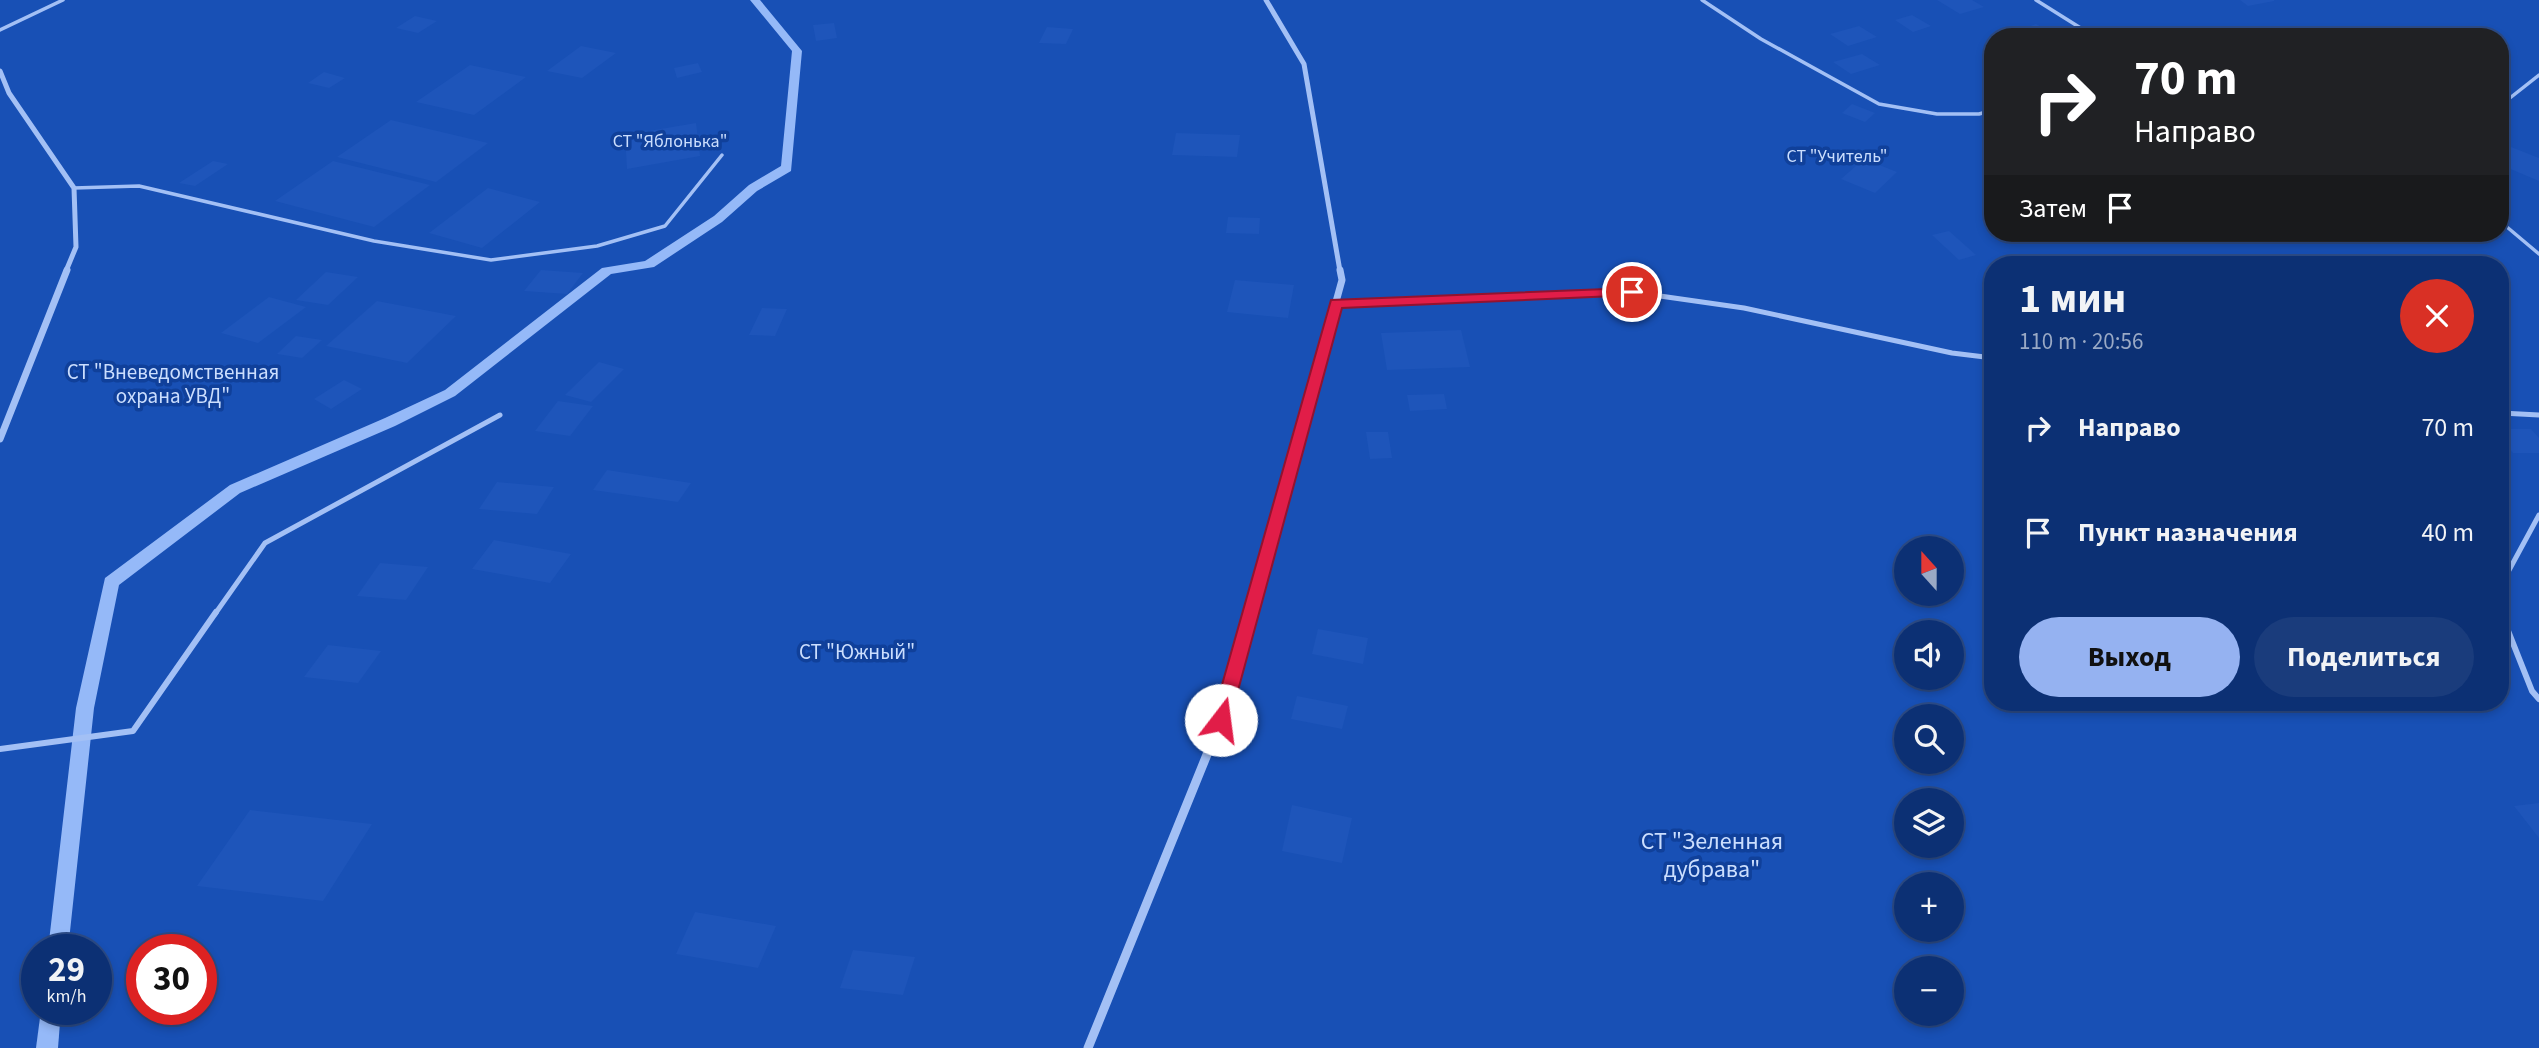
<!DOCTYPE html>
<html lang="ru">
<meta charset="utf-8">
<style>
body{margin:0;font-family:"Source Sans 3",sans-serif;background:#1a3c7c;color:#f1f3f6;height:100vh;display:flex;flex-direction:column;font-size:26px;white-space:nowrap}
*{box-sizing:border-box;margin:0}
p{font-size:23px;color:#9aa9c5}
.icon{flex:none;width:38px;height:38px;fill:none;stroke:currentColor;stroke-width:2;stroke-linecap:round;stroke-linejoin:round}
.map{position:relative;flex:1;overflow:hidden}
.details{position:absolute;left:1984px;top:256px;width:525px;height:455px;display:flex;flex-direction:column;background:#0c3074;border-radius:28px;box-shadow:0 4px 10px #0003,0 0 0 2px #2c4b86}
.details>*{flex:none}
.top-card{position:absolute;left:1984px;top:28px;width:525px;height:214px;border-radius:28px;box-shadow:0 4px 10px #0003,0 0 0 2px #2c4b86;background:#202124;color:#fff;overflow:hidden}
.needle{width:46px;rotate:339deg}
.buttons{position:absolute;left:1894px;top:536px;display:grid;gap:14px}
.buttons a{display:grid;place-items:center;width:70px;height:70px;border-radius:50%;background:#0c3074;box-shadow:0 4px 10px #0003,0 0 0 2px #2c4b86;font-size:35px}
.speed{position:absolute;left:21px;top:934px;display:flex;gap:14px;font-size:35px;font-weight:700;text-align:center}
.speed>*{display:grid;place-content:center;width:91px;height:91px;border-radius:50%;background:#0c3074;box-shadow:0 4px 10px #0003,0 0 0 2px #2c4b86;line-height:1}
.speed small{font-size:18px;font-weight:400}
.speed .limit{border:10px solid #d22;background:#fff;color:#111}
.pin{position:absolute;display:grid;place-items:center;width:60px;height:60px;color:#fff;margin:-30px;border:4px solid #fff;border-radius:50%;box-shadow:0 2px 7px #0007}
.me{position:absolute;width:77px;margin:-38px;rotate:15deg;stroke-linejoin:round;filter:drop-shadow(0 0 5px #0008)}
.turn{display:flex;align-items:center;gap:24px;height:147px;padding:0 35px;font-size:32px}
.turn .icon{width:91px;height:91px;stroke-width:2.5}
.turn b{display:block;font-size:49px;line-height:60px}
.then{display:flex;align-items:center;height:66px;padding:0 35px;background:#0003;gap:14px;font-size:26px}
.round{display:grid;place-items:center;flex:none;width:74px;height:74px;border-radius:37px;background:#1a3c7c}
.headline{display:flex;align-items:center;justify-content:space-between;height:119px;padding:0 35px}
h1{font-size:42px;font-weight:700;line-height:52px}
.button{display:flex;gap:14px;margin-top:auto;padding:14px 35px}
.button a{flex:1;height:80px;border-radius:42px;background:#95b2f1;color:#111;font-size:28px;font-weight:700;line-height:80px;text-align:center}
.button a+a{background:#1a3c7c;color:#f1f3f6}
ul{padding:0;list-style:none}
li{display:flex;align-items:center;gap:21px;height:105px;padding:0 35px}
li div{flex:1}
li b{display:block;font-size:26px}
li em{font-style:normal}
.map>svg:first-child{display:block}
.green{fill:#1850b5;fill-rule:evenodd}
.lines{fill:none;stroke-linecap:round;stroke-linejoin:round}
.stream{fill:#95b9f8;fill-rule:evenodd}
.building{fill:#1e55ba}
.service-far2{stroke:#a3c0f5;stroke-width:3.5}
.service-far1{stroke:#a3c0f5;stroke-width:5}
.service{stroke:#a3c0f5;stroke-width:6}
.minor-far2{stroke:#a3c0f5;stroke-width:5}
.minor-far1{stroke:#a3c0f5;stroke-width:7}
.minor{stroke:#a3c0f5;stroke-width:9}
.route{fill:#e11d48;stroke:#92132f;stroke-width:2}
.labels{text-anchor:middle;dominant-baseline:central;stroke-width:7;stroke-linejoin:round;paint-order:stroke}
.far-park-label{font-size:18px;fill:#cbdefe;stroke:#10409a}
.park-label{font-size:21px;fill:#cbdefe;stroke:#10409a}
.near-park-label{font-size:24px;fill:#cbdefe;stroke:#10409a}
</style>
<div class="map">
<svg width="2539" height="1048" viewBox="0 0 2539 1048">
<rect width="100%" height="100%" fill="#10409a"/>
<!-- green -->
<path class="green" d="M0,0H2539V1048H0ZM1993,37H2501V233H1993ZM1993,264H2501V702H1993ZM1906,548H1951V593H1906ZM1906,632H1951V677H1906ZM1906,716H1951V761H1906ZM1906,800H1951V845H1906ZM1906,884H1951V929H1906ZM37,950H96V1010H37ZM142,950H201V1010H142ZM1906,968H1951V1013H1906Z"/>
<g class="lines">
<!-- stream -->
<g class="stream">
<polygon points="750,0 760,0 802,51 791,171 757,191 722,222 654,267 611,274 455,396 395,426 240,493 119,585 94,708 68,950 48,950 76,708 105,578 230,485 385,418 445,390 602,268 645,261 714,216 749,185 781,166 792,51"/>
<polygon points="41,1010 61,1010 58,1048 36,1048"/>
</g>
</g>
<!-- building -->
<g class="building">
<polygon points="1937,0 1972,0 1984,7 1960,14"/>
<polygon points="2240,0 2274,0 2274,1 2248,6"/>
<polygon points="1912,15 1931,26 1913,32 1895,20"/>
<polygon points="415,16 437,21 418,33 396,28"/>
<polygon points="834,23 837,38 816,41 813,25"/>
<polygon points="2036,24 2051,33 2037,37 2023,29"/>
<polygon points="1859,26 1877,37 1848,46 1830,34"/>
<polygon points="1047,27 1073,29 1066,44 1039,43"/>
<polygon points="581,46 616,53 582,78 547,71"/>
<polygon points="1862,54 1880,65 1851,74 1833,62"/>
<polygon points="698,63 702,72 677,78 674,68"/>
<polygon points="470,65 526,77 474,115 416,102"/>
<polygon points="324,72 345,78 329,88 308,83"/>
<polygon points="1852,104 1875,113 1865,122 1842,113"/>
<polygon points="391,120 488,143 436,182 337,157"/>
<polygon points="696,123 700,156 627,169 625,135"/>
<polygon points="1176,133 1240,135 1237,157 1172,155"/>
<polygon points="2511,147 2539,158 2539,181 2501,165 2501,154"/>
<polygon points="1864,159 1897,172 1875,193 1841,179"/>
<polygon points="213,161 228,164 195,186 179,183"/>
<polygon points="333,161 430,185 374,227 275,201"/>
<polygon points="488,188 540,202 482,248 429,233"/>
<polygon points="1228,217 1260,218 1259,234 1226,233"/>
<polygon points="1949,231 1976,255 1959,260 1932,235"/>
<polygon points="541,270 583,273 567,294 524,291"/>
<polygon points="326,272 358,277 328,305 296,300"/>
<polygon points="1235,280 1294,285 1288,318 1227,312"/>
<polygon points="269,297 306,307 258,343 221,333"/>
<polygon points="377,301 456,316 407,363 326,346"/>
<polygon points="762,308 787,309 775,336 749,335"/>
<polygon points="1461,330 1470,367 1387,370 1381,333"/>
<polygon points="296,336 322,340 302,358 277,354"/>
<polygon points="599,362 624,369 591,402 565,395"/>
<polygon points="344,380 362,389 331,409 314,399"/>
<polygon points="1444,394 1447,409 1410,411 1407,395"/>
<polygon points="558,401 593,406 570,436 535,431"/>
<polygon points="2501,429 2531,429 2539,438 2539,453 2513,453 2501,438"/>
<polygon points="1366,432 1388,432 1392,458 1370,459"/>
<polygon points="607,470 691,483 678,502 593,490"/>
<polygon points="497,482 554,487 537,514 479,509"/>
<polygon points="494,540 571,554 550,583 472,569"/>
<polygon points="380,563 428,567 406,600 357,596"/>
<polygon points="1318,629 1368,638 1363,664 1312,654"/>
<polygon points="328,645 381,651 358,683 304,677"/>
<polygon points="1297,696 1348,706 1342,729 1291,719"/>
<polygon points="2539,803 2539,838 2514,806"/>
<polygon points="1292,805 1352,818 1342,863 1282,851"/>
<polygon points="250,810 372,824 323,901 197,886"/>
<polygon points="695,912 776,926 758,968 676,954"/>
<polygon points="853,950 915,957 903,995 840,988"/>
</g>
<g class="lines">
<!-- service-far2 -->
<g class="service-far2">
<polyline points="1702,0 1761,39 1879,104 1937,114 1979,114 1993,110"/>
<polyline points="2036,0 2095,37"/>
<polyline points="0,30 63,0"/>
<polyline points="2501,105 2539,75"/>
<polyline points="74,188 139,186 374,241 491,260 597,246 665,226 722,155"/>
<polyline points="2501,222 2539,254"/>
</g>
<!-- service-far1 -->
<g class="service-far1">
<polyline points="1336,303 1632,292 1744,308 1952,353 1993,358"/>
<polyline points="2501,413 2539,415"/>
<polyline points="2501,585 2539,515"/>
<polyline points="215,614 265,543 500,415"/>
</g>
<!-- service -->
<g class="service">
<polyline points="2501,613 2532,691 2539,699"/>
<polyline points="0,749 133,731 216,612"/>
</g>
<!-- minor-far2 -->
<g class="minor-far2">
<polyline points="1266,0 1304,64 1340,271"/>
<polyline points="0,71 9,93 74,188 76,247 66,271"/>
</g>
<!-- minor-far1 -->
<g class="minor-far1">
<polyline points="0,439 67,270"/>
<polyline points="1250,614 1342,280 1340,270"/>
</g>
<!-- minor -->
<polyline class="minor" points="1088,1048 1221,720 1251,612"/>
</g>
<!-- route -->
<polygon class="route" points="1632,288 1637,289 1637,295 1342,308 1230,720 1227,726 1221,728 1214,726 1212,720 1331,300"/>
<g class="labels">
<!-- far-park labels -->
<g class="far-park-label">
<text x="670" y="141">СТ "Яблонька"</text>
<text x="1837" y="156">СТ "Учитель"</text>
</g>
<!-- park labels -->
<g class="park-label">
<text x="173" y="372">СТ "Вневедомственная<tspan x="173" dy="24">охрана УВД"</tspan></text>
<text x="857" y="652">СТ "Южный"</text>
</g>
<!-- near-park labels -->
<g class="near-park-label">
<text x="1712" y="841">СТ "Зеленная<tspan x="1712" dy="28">дубрава"</tspan></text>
</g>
</g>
</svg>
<div class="buttons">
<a><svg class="needle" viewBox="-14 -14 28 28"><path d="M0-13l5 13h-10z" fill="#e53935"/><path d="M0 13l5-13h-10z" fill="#9aa9c5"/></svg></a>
<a><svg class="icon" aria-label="sound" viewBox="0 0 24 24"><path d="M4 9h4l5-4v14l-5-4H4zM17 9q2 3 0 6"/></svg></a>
<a><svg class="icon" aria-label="search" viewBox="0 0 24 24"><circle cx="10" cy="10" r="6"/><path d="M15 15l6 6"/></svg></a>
<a><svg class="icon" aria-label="layers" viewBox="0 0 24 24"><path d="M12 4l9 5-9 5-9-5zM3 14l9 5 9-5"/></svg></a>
<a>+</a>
<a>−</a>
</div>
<div class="speed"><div>29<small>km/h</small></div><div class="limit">30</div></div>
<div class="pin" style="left:1632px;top:292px;background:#d93025"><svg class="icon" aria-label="arrive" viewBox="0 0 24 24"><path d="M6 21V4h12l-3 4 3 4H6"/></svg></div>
<svg class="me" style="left:1221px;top:720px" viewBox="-20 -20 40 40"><circle r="19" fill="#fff"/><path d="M0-13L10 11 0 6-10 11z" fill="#e11d48"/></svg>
<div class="top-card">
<div class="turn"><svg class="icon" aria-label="right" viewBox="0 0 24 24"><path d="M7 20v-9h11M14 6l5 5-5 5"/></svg><div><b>70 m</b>Направо</div></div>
<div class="then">Затем<svg class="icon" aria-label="arrive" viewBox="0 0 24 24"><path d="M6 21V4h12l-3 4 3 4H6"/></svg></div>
</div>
<section class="details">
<div class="headline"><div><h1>1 мин</h1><p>110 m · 20:56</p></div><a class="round" style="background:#d93025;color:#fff"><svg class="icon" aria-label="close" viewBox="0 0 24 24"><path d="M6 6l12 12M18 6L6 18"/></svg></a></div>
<ul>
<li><svg class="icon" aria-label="right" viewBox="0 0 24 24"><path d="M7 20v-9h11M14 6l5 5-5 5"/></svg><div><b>Направо</b></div><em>70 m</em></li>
<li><svg class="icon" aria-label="arrive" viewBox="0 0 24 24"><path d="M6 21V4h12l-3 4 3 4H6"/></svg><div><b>Пункт назначения</b></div><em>40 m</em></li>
</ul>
<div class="button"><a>Выход</a><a>Поделиться</a></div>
</section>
</div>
